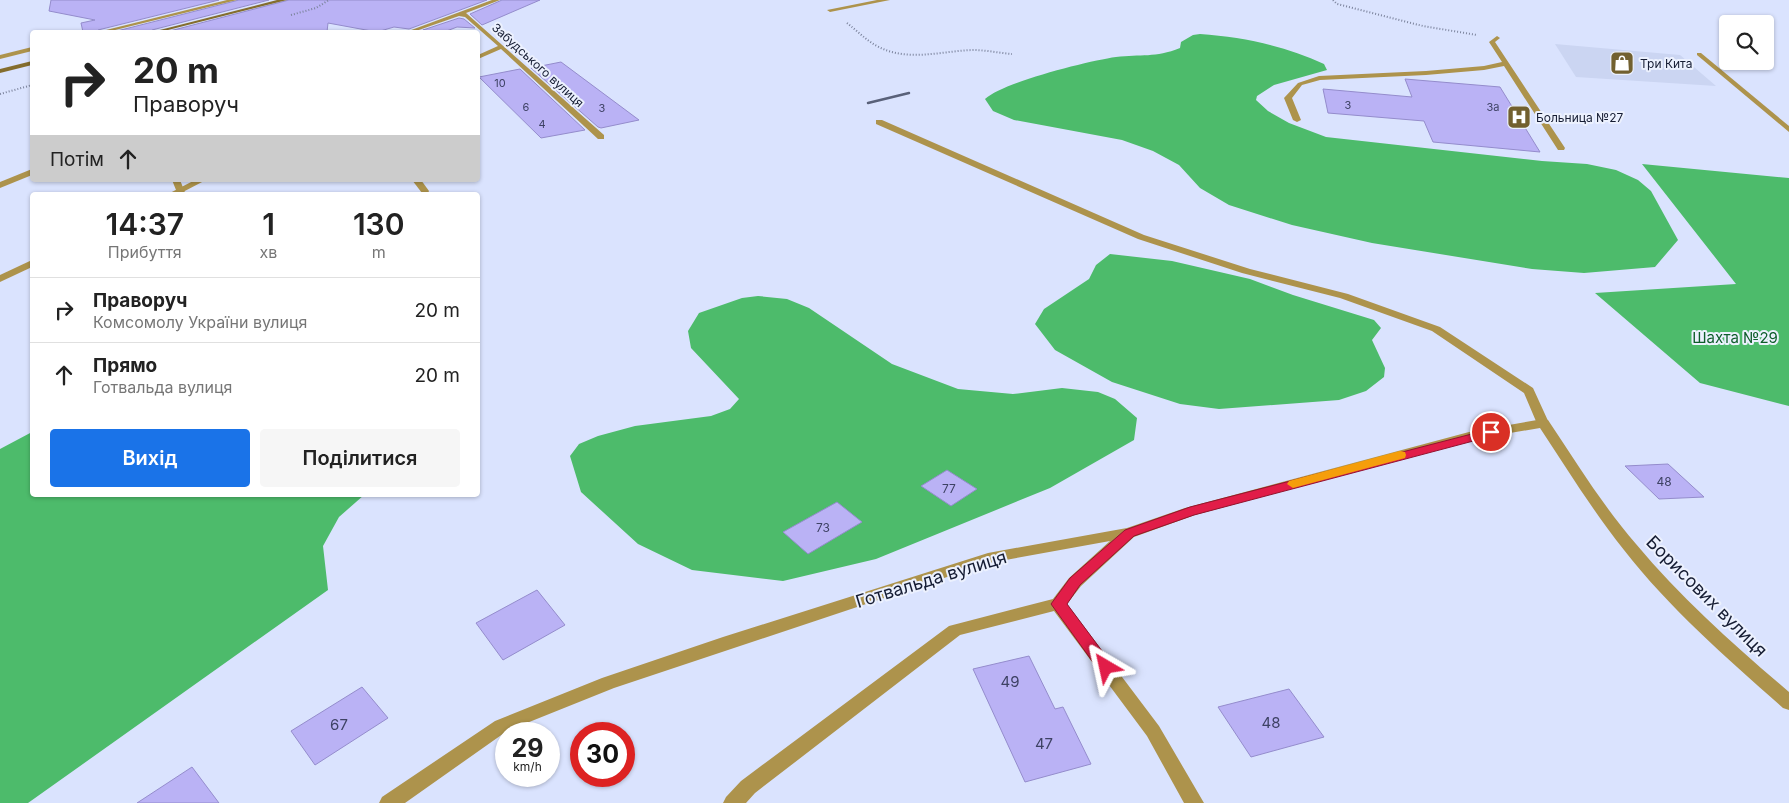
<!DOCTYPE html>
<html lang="uk">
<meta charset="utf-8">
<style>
body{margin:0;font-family:Inter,sans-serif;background:#f6f6f6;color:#222;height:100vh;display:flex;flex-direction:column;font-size:19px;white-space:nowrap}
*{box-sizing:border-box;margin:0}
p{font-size:16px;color:#767676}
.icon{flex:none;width:28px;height:28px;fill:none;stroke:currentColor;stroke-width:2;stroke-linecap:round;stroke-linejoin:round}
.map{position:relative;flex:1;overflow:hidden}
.details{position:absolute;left:30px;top:192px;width:450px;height:305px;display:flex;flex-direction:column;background:#fff;border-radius:5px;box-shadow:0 1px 4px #0004}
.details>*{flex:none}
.top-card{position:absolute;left:30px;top:30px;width:450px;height:152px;border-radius:5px;box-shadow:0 1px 4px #0004;background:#fff;color:#222;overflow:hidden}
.fabs{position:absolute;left:1719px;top:15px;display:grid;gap:10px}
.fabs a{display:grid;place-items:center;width:55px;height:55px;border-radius:5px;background:#fff;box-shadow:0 1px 4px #0004;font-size:25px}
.speed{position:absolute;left:495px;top:722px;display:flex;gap:10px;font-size:25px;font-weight:700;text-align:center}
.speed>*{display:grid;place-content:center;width:65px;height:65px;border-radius:50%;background:#fff;box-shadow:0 1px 4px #0004;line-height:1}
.speed small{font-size:12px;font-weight:400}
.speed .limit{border:8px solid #d22;background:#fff;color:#111}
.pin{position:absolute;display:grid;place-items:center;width:42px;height:42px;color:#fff;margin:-21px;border:2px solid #fff;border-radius:50%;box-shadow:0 1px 5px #0007}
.me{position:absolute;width:55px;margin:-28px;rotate:324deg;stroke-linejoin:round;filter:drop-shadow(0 0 4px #0008)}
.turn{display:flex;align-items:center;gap:18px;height:105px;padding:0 20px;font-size:22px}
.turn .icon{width:65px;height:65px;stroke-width:2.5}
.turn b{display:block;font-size:35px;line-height:42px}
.then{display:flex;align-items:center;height:48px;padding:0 20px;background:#0003;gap:10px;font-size:19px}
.eta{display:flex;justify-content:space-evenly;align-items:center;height:85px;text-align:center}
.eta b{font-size:30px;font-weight:600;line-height:35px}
.button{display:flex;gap:10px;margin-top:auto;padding:10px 20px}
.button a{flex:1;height:58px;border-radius:5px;background:#1a73e8;color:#fff;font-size:20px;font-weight:600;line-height:58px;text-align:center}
.button a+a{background:#f6f6f6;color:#222}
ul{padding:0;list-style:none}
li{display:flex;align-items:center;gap:15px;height:65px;padding:0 20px;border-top:1px solid #e0e0e0}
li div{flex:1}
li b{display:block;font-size:19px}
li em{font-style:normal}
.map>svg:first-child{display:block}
.built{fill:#cbd5f2}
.forest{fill:#4dbb6b}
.building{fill:#bab2f5;stroke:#948ccc}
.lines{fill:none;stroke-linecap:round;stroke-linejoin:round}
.path{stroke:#7c849d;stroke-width:2;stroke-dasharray:1 2;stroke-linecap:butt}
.service{fill:#ad934c;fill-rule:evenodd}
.minor{fill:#ad934c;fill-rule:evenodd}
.secondary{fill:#846d2e;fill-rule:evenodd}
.rail{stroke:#596179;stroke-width:2.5}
.route{fill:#e11d48;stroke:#92132f}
.slow{fill:#f59e0b}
.labels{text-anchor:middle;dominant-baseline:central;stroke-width:4;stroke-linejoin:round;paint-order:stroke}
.far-number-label{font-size:11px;fill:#3e4264}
.far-poi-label{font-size:12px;fill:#151c33;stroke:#ecf1fe;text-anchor:start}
.far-street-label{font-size:12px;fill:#151c33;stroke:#ecf1fe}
.number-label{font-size:12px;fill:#3e4264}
.park-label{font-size:15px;fill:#0e5e2b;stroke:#ecf1fe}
.near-number-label{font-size:15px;fill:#3e4264}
.near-street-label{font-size:18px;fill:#151c33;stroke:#ecf1fe}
</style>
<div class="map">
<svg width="1789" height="803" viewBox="0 0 1789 803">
<rect width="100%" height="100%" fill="#dae3fe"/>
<!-- built -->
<polygon class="built" points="1555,44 1680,55 1716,86 1576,77"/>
<!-- forest -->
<g class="forest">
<path d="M1200,34C1244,37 1285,46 1324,64L1327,70L1274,85L1257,96L1256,100L1268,111L1289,123L1326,137L1542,161L1587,164L1616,170L1638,180L1651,191L1678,240L1655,267L1584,273L1532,269L1372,243L1292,225L1229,205L1200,188L1179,165L1153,151L1122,140L1014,120L993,111L985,99C1004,82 1088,61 1116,57C1141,54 1155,58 1180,48L1181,42L1193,35Z"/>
<polygon points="1642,164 1789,178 1789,406 1700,383 1595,293 1736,284"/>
<polygon points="1110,254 1172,261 1250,279 1293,295 1374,320 1381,328 1372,340 1385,368 1384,377 1366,391 1339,400 1219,409 1180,404 1112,382 1055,350 1035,324 1044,309 1089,279 1096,265"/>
<polygon points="758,296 787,299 809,308 892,364 958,389 1013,394 1062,388 1098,392 1115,399 1137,418 1134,440 1050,488 876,559 783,581 692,570 638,544 581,492 570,456 579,444 598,436 635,426 711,416 730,409 739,399 691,348 688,331 699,313 742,298"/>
<polygon points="32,432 32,495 364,495 339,517 323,546 328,590 28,803 0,803 0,449"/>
</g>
<!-- building -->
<g class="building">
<polygon points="51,0 219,0 98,30 96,32 83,32 81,23 95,20 49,11"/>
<polygon points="239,0 269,0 152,30 150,32 113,32"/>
<polygon points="289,0 487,0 409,29 394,27 377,32 328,23 327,32 166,32"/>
<polygon points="502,0 540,0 482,25 470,14"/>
<polygon points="459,18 464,19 475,28 457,27 444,32 423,30"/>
<polygon points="561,62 639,120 601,128 598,127 531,68"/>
<polygon points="520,69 585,130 541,138 479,77"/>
<polygon points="1405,79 1500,87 1540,152 1433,142 1424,121 1328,113 1323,89 1412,97"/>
<polygon points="1668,464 1704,497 1659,499 1625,466"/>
<polygon points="947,470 977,489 951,506 921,486"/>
<polygon points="837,502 862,522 808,554 783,532"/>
<polygon points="537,590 565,625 503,660 476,623"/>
<polygon points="1029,656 1055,709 1063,707 1091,764 1025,782 973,669"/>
<polygon points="362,687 388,718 315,765 291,731"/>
<polygon points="1289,689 1324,737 1251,757 1218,707"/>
<polygon points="192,767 219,803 137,803"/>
</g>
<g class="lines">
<!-- path -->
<g class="path">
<polyline points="1333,0 1337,4 1423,26 1477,35"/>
<polyline points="291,15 316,8 329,0"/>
<path d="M847,23C856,30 865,39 875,45C906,63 940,51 973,50C986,50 999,53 1012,54"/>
<polyline points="0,94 32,85"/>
</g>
<!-- service -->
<g class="service">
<polygon points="227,0 237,0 107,32 98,32"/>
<polygon points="1497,36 1500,38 1495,42 1565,148 1564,150 1558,150 1504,66 1484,70 1426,75 1320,80 1302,85 1292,98 1301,120 1297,122 1293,120 1284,98 1298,83 1319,76 1426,71 1484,66 1502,62 1489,42"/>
<polygon points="32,47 32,51 0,59 0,55"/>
<polygon points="1697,53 1701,53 1789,126 1789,132 1697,55"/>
<polygon points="876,120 882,120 1144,235 1250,269 1348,294 1440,327 1533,388 1549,423 1548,426 1538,426 1524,393 1432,331 1340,298 1242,273 1138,239 876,124"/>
<polygon points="172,180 180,180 186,195 178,195"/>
<polygon points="412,180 421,180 429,191 428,193 422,193"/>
</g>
<!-- minor -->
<g class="minor">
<polygon points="492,0 500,0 466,13 604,135 604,139 598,139 501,49 478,59 478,55 498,46 465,17 459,16 413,32 406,32"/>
<polygon points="877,0 890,0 830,12 827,10"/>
<polygon points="32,169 32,175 0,188 0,182"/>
<polygon points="195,180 206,180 177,195 166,195"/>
<polygon points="32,260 32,267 0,282 0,275"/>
<path d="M1543,419L1548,420C1576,462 1603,506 1636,544C1682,599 1735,646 1789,692V710L1783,708C1727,658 1670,609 1624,550C1593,511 1567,469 1540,428L1475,439L1195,515L1134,537L1081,586L1067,604L1159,726L1204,803H1184L1147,736L1054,611L960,635L755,793L746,803H723L726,797L741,781L949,626L1053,599L1069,578L1110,541L989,563L614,688L507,731L405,803H379L382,797L495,721L602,678L723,637L988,553L1127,528L1185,508L1469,432Z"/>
</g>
<!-- secondary -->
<g class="secondary">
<polygon points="277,0 287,0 160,32 152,32"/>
<polygon points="32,61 32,65 0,73 0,69"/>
</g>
<!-- rail -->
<polyline class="rail" points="868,103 909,93"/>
</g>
<!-- route -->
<polygon class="route" points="1491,429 1496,430 1497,432 1496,435 1194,515 1134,536 1080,585 1067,604 1111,663 1113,667 1111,672 1106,674 1100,672 1051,604 1070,578 1125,530 1190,507"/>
<!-- slow -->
<polygon class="slow" points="1400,451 1405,452 1406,455 1405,458 1293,488 1287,484 1289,481"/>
<!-- icons -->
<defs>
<g id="shop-square" transform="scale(1.25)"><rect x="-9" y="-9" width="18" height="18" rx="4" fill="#72602f" stroke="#ecf1fe"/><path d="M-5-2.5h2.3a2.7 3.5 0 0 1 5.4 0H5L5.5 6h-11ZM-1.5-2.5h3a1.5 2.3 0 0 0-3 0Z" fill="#fff"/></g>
<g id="hospital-square" transform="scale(1.25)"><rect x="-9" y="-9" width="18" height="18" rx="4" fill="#72602f" stroke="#ecf1fe"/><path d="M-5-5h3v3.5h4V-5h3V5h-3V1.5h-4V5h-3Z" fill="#fff"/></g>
</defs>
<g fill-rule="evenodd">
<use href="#shop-square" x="1622" y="63"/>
<use href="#hospital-square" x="1519" y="117"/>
</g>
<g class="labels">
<!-- far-number labels -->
<g class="far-number-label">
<text x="500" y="83">10</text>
<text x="1348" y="105">3</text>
<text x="526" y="107">6</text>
<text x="1493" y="107">3а</text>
<text x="602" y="108">3</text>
<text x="542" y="124">4</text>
</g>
<!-- far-poi labels -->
<g class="far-poi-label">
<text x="1640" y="63">Три Кита</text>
<text x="1536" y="117">Больница №27</text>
</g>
<!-- far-street labels -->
<g class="far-street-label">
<text transform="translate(538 65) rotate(42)">Забудського вулиця</text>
</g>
<!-- number labels -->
<g class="number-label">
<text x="1664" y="481">48</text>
<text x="949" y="488">77</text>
<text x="823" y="527">73</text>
</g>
<!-- park labels -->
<g class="park-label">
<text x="1735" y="337">Шахта №29</text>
</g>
<!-- near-number labels -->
<g class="near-number-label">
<text x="1010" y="681">49</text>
<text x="1271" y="722">48</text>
<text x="339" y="724">67</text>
<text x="1044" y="743">47</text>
</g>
<!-- near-street labels -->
<g class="near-street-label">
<text transform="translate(931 579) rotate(-17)">Готвальда вулиця</text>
<text transform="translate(1707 596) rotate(45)">Борисових вулиця</text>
</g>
</g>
</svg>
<div class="fabs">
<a><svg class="icon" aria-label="search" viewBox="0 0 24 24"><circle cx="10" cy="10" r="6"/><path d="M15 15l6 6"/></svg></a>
</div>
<div class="speed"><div>29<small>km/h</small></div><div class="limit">30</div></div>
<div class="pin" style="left:1491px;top:432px;background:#d93025"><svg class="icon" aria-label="arrive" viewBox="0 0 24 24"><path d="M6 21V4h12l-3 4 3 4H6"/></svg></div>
<svg class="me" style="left:1106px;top:667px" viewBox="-20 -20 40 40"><path d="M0-17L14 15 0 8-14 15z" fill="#e11d48" stroke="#fff" stroke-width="4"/></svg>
<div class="top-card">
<div class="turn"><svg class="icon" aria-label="right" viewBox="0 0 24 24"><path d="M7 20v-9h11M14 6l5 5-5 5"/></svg><div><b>20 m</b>Праворуч</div></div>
<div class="then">Потім<svg class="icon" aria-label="ahead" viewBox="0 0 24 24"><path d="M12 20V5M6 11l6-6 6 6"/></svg></div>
</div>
<section class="details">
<div class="eta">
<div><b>14:37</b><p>Прибуття</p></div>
<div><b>1</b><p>хв</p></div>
<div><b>130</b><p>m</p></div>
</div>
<ul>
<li><svg class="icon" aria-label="right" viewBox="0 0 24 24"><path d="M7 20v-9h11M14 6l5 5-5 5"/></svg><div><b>Праворуч</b><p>Комсомолу України вулиця</p></div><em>20 m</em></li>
<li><svg class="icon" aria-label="ahead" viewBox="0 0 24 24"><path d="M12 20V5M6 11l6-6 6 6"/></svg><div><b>Прямо</b><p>Готвальда вулиця</p></div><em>20 m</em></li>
</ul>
<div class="button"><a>Вихід</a><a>Поділитися</a></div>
</section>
</div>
